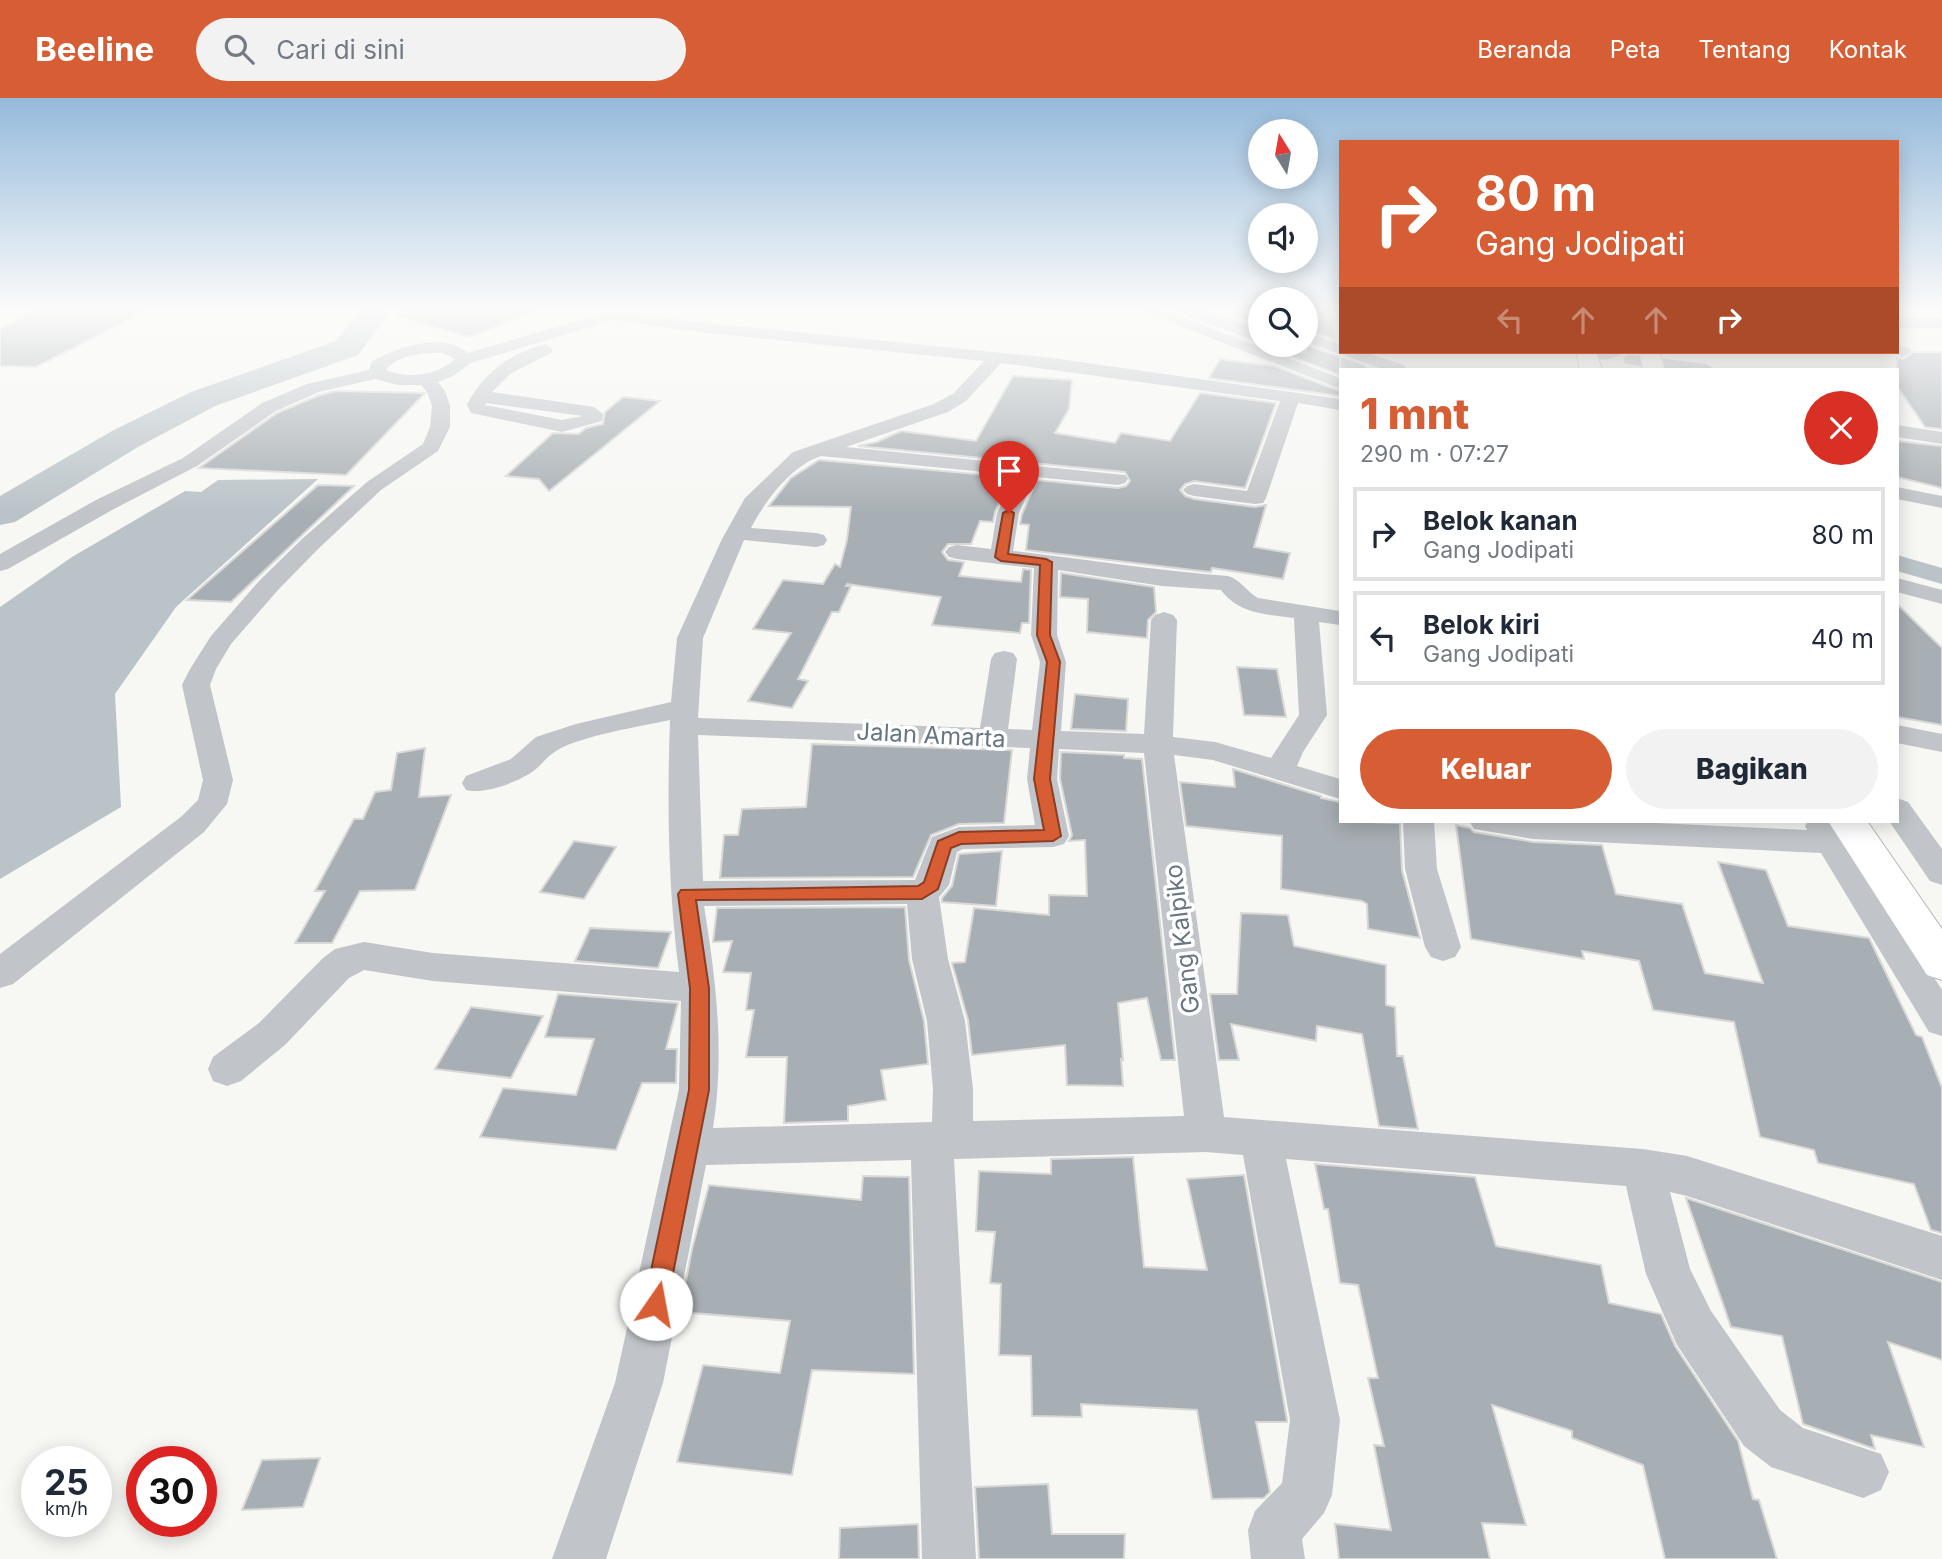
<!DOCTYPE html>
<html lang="id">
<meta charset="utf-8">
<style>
body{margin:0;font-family:Inter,sans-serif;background:#f2f2f3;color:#1f2937;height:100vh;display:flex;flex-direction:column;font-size:26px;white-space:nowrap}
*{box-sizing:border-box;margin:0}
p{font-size:23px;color:#747a83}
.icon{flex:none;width:38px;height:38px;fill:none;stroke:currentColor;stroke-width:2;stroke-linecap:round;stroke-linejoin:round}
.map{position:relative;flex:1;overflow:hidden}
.drawer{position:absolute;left:1339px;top:270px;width:560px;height:455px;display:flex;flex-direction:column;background:#fff;border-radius:0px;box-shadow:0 4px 18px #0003}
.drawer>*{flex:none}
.guide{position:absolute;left:1339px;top:42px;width:560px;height:214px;border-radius:0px;box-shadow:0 4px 18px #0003;background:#d75e34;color:#fff;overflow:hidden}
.needle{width:46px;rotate:349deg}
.fabs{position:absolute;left:1248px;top:21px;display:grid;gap:14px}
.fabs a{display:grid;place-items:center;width:70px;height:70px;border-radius:50%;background:#fff;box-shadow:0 4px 18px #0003;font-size:35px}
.speed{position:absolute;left:21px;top:1348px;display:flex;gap:14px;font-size:35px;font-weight:700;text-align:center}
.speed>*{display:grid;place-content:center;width:91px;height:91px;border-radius:50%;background:#fff;box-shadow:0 4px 18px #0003;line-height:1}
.speed small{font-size:18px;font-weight:400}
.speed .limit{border:10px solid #d22;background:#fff;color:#111}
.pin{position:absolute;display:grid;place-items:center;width:60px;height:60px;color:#fff;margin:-72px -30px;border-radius:50% 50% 50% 0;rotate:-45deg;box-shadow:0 0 7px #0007}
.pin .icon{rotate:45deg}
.me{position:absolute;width:77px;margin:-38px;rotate:12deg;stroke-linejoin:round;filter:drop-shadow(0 0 5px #0008)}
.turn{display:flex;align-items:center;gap:24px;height:147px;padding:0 21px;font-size:32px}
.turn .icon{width:91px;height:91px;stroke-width:2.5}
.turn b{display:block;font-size:49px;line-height:60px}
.lanes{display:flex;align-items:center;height:66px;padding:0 21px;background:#0003;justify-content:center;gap:35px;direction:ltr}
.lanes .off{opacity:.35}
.round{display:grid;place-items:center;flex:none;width:74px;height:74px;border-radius:37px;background:#f2f2f3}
.headline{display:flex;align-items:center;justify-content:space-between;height:119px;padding:0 21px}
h1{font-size:42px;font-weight:800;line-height:52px;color:#d75e34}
.cta{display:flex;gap:14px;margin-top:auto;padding:14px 21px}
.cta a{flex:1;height:80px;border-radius:42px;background:#d75e34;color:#fff;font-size:28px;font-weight:800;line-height:80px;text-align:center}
.cta a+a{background:#f2f2f3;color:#1f2937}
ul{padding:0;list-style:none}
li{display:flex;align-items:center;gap:21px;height:94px;margin:0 14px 10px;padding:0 7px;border:4px solid #e0e1e3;border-radius:0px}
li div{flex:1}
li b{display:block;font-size:26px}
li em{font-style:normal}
header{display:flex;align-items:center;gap:42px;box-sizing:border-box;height:98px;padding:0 35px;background:#d75e34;color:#fff}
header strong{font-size:33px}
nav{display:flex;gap:38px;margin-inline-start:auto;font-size:24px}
.search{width:490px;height:63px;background:#f2f2f3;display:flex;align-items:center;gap:18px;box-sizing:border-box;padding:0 24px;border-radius:38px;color:#747a83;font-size:26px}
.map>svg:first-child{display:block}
.water{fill:#bac3c8}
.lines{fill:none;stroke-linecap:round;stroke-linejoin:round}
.canal{fill:#bac3c8;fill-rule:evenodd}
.river{fill:#bac3c8;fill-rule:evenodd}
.building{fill:#a8afb4;stroke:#d8d8d7;stroke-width:2}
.highway-casing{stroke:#b4b7ba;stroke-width:2}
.minor{fill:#c1c4c8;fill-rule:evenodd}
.highway{fill:#fff;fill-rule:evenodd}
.route{fill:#d75e34;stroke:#8c3d22;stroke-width:2}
.labels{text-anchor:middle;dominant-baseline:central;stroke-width:7;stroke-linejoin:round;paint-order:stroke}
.street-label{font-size:24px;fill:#687683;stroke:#fff}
</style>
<header>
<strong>Beeline</strong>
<div class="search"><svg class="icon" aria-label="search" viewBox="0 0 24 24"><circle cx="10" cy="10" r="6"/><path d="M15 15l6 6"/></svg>Cari di sini</div>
<nav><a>Beranda</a><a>Peta</a><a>Tentang</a><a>Kontak</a></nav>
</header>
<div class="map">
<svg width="1942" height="1461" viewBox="0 0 1942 1461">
<rect width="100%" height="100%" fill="#f7f7f4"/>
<!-- water -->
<polygon class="water" points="318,381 176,509 115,596 121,709 0,781 0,509 72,459 185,393 201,394 218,382"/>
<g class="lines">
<!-- canal -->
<g class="canal">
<polygon points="1173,210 1199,210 1260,232 1260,244 1175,214"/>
<polygon points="1277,247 1304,247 1364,267 1367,271 1340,272 1279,251"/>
<polygon points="1897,457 1942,470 1942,486 1897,473"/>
</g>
<!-- river -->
<polygon class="river" points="362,210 393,210 358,257 215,308 138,349 15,424 0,427 0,398 112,333 191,294 336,243"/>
</g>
<!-- building -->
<g class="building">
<polygon points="40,210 152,210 36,269 0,268 0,231"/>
<polygon points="398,210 537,210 537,213 469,239 397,218"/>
<polygon points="1306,220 1332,222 1334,241 1306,232"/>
<polygon points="1306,247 1340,259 1340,277 1284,256 1306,254"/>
<polygon points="1913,254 1942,254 1942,331 1925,329 1897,288 1897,260 1904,261"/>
<polygon points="1220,261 1274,268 1340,293 1340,298 1209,280"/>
<polygon points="1013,278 1072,282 1069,311 1055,335 1115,345 1121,335 1170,343 1200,295 1276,305 1245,390 1194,383 1185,386 1180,392 1185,398 1194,401 1255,409 1266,407 1254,449 1290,455 1283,481 1212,470 1211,474 1201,473 1026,452 1029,427 1020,426 1022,416 1037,382 1118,390 1126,388 1130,383 1125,374 858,348 877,344 901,333 976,343"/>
<polygon points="336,293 425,295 346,377 199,370 277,315 320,297"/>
<polygon points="623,299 660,303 549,393 539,381 506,378 553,335 579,336 586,330 603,326 605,314"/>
<polygon points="1897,343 1942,348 1942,390 1897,379"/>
<polygon points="819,362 1011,379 995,414 993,424 980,423 971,446 948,446 942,454 948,462 964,464 959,478 1021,484 1023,471 1031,472 1029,525 1022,525 1020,535 932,527 941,499 847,486 846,488 851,488 839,514 832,514 798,581 808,583 792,610 748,603 791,535 753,531 783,482 823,486 835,466 840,469 847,442 851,409 769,408 791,380"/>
<polygon points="318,387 354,388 231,504 187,502"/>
<polygon points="1061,475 1154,489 1156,514 1148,522 1147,540 1087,534 1088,501 1060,499"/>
<polygon points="1897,506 1942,550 1942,627 1897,619"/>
<polygon points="1237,569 1277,571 1286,619 1244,617"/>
<polygon points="1075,596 1128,601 1126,633 1071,631"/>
<polygon points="812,646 1012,652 1004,725 959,726 931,737 913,779 720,780 724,737 738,737 742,711 806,709"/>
<polygon points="425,650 419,699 451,697 415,792 360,793 332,845 295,845 325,793 315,793 354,721 363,721 375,694 391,692 397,655"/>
<polygon points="1061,654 1124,657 1124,660 1142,661 1175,962 1161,962 1147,900 1118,905 1123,962 1121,961 1123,988 1067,987 1065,947 972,957 968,922 952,865 965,864 974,810 1049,817 1049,797 1087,798 1085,742 1069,743 1072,737 1060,681"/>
<polygon points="1233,671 1321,698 1321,700 1340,704 1340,723 1400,725 1402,772 1420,840 1368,831 1367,806 1362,803 1281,791 1282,738 1186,728 1180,684 1235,689"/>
<polygon points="1456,727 1470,730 1474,734 1533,744 1602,747 1616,796 1682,806 1705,875 1763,885 1718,764 1766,772 1788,828 1869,840 1916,937 1922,939 1942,990 1942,1135 1931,1132 1914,1086 1818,1065 1814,1052 1760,1039 1734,924 1653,912 1639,863 1582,853 1584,861 1471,841"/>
<polygon points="574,743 616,749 584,801 540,794"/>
<polygon points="1002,753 996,808 942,804 942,800 952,788 959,756"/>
<polygon points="905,809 909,862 924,923 928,966 881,972 886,1002 848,1008 848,1023 784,1025 787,959 746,959 754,912 746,912 751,875 723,874 732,843 713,844 717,810"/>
<polygon points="1241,815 1288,817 1294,848 1386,867 1386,907 1395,909 1397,958 1403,958 1418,1031 1379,1028 1362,936 1317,928 1316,943 1231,926 1239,962 1219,962 1210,896 1237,896"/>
<polygon points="590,830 671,834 658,870 575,863"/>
<polygon points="558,896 678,905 666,951 677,951 676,985 642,985 616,1052 480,1039 503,990 576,997 594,941 545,939"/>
<polygon points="471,909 543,918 511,980 435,971"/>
<polygon points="1133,1059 1144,1169 1207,1172 1187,1081 1244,1077 1287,1322 1287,1324 1256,1324 1270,1394 1264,1400 1212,1401 1197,1312 1081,1306 1082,1319 1032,1318 1031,1258 999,1257 1001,1186 990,1185 995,1134 976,1133 979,1073 1051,1076 1051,1061"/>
<polygon points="1315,1066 1475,1079 1496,1148 1601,1167 1609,1205 1661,1216 1675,1248 1738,1343 1753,1401 1759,1402 1777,1461 1665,1461 1643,1367 1572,1340 1572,1333 1492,1307 1526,1427 1482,1425 1490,1461 1339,1461 1335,1426 1391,1432 1374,1347 1384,1348 1368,1280 1378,1280 1358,1187 1340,1185 1328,1111 1324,1111"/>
<polygon points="863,1078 909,1079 914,1276 812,1272 792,1377 677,1364 703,1267 780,1275 790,1223 680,1214 692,1151 709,1087 861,1102"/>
<polygon points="1686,1100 1942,1184 1942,1262 1888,1244 1924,1349 1871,1337 1875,1351 1803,1326 1782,1238 1731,1229"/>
<polygon points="320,1360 303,1409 242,1412 262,1362"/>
<polygon points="1048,1386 1052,1436 1125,1436 1124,1461 979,1461 975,1389"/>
<polygon points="918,1426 919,1461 839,1461 840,1430"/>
</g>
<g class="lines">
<!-- highway casing -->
<g class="highway-casing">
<g id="highway">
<polygon points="1576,254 1596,254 1602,271 1580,271"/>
<polygon points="1639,254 1659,254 1665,271 1643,271"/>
<polygon points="1828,723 1867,723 1942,831 1942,882 1927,877"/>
</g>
</g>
<!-- minor -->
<g class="minor">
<polygon points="1135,210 1158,210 1340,280 1340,291"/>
<polygon points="1219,210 1242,210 1260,217 1260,228"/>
<path d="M613,212L698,224L1052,260L1340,301V312L1298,305L1266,400L1263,405L1255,406L1194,398L1187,396L1183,392L1187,388L1194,386L1247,393L1280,303L1001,265L966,303L948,314L846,349L1125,377L1128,381L1125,385L1118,387L1035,379L1019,415L1013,453C1085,461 1156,473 1228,478C1240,481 1246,493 1258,500L1340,513V527L1319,524L1327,617L1303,654L1297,668L1340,681V701L1213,662L1174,657L1224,1019L1643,1051L1687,1058L1942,1138V1182L1687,1098L1670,1094L1690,1171L1711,1213L1780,1312L1803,1330L1881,1356L1889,1374L1881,1392L1863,1400L1771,1369L1744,1348L1677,1247L1646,1176L1626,1088L1286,1061L1340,1322L1332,1397L1324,1415L1302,1441L1305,1461H1251L1248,1432L1255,1413L1282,1385L1290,1322L1243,1057L1206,1054L954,1061L976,1461H922L911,1062L706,1067L663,1285L606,1461H552L615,1285L679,992L681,903L433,883L364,872L349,880L285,947L241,983L227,988L213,983L208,971L213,959L259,925L323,860L335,851L364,844L433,855L679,874C668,790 667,706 670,622C639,629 582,637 556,653C547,658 541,668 532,674C518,684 483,697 466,692L462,685L466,678L511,661L536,639L576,626L671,604L677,540L722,441L745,400L793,354L934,306L954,295L984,263L698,234L614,222L471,265L453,278L438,284L445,293L450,308V329L438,353L381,392L318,451L278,492L231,546L216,571L210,587L233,682L227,706L204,734L13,886L0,890V856L182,718L198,702L203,682L182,587L190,571L211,538L260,482L302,441L367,384L423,346L430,329L432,308L427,294L421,287H398L375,281L319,294L276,313L197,368L112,412L8,471L0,473V456L96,402L183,360L262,305L307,286L369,272L372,263C399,249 441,233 468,255ZM443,255L455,261C437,278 408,281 386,272C396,257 426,254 443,255ZM821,358L1015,377L997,415L991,451L957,447L949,449L945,454L949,459L957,461L1034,470L1031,537L1040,564L1032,632L1008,631L1017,561L1013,555L1004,553L995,555L991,561L980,630L698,620L703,540L744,442L816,449L824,447L827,442L824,437L816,435L751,430C765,403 791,368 821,358ZM1058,472L1162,488L1221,492C1239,516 1265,516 1294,520L1299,617L1271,660L1215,644L1173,639L1177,522L1173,517L1164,514L1155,517L1151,522L1144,636L1061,633L1066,564L1057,537ZM698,637L1030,650L1027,681L1035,727L959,729L932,739L915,782L703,783ZM1059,651L1144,655L1184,1018L973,1023V991L965,923L948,861L939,799L949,787L957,754L963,751L1053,749L1064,746L1069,738L1057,681ZM907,806L912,861L927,923L933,991L932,1024L713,1030C725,955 716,882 704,808Z"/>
<rect x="1897" y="220" width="45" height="10"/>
<polygon points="1306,234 1340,246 1340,254 1364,254 1404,267 1407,271 1382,271 1306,244"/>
<path d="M545,246L553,251L551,255L510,276L492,294L594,309L603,316L602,323L562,334L471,315L467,307C481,277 512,254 545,246ZM486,305L583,318L562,322L485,307Z"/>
<polygon points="1897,247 1909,250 1911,254 1903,259 1890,254 1897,254"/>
<path d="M1573,254H1616L1619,257C1610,265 1581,262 1573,254Z"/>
<polygon points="1632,257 1706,266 1715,271 1665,271 1626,266 1623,262 1626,258"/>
<polygon points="1897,327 1942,334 1942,346 1897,339"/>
<polygon points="1897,389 1942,398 1942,410 1897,401"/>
<polygon points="1897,480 1942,492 1942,506 1897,494"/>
<polygon points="1897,627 1942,636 1942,654 1897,645"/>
<polygon points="1897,700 1908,704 1942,751 1942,787 1930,783 1889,723 1897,723"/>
<polygon points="1403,723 1434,723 1437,771 1461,849 1455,859 1443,863 1431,859 1425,849 1405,771"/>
<polygon points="1469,723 1613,723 1807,732 1805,728 1808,723 1834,723 1942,892 1942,938 1929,934 1821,755 1533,741 1474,731"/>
</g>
<!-- highway -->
<use href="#highway" class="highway"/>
</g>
<!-- sky -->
<linearGradient id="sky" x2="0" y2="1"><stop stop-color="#95badb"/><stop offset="0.51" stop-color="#fbfbfa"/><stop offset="1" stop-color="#fbfbfa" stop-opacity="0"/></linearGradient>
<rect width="1942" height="415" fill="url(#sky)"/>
<!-- route -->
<polygon class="route" points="1009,412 1014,415 1008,456 1046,461 1052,464 1050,537 1060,564 1050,681 1061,738 1053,743 961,746 951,750 938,791 922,801 696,802 709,890 709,992 667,1206 664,1214 656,1218 647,1214 644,1206 689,992 690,890 678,796 681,792 918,788 924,784 938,743 959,734 1044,732 1034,681 1047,564 1037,537 1040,467 1001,463 995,459 1003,415"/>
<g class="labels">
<!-- street labels -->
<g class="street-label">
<text transform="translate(931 637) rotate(3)">Jalan Amarta</text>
<text transform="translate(1182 841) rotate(-97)">Gang Kalpiko</text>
</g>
</g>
</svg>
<div class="fabs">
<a><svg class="needle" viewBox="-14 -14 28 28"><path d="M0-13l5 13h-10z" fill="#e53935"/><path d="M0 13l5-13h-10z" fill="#747a83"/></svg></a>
<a><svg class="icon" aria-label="sound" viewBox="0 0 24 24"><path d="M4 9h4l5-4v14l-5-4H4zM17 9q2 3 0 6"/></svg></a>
<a><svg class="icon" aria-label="search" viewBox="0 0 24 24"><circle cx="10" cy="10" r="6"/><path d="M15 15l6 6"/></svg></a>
</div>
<div class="speed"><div>25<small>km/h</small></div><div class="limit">30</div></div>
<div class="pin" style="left:1009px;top:415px;background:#d93025"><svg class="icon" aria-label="arrive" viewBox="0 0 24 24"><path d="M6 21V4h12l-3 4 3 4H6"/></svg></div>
<svg class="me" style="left:656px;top:1206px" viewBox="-20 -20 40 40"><circle r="19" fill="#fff"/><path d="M0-13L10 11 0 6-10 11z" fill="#d75e34"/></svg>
<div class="guide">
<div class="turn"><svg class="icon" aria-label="right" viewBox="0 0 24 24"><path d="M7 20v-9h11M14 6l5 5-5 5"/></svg><div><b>80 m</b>Gang Jodipati</div></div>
<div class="lanes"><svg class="icon off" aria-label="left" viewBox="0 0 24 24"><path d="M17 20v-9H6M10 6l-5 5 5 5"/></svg><svg class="icon off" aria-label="ahead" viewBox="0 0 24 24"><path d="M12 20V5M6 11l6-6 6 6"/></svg><svg class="icon off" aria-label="ahead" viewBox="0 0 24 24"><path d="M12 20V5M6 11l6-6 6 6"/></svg><svg class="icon" aria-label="right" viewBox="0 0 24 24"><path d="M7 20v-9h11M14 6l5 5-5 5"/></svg></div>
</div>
<section class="drawer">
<div class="headline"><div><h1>1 mnt</h1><p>290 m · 07:27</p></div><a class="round" style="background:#d93025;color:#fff"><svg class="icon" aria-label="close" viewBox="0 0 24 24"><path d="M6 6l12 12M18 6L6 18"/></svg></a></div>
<ul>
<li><svg class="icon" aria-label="right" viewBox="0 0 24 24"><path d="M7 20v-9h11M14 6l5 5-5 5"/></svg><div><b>Belok kanan</b><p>Gang Jodipati</p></div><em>80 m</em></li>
<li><svg class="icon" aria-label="left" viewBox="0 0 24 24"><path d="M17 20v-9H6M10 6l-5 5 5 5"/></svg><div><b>Belok kiri</b><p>Gang Jodipati</p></div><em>40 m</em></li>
</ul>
<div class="cta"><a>Keluar</a><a>Bagikan</a></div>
</section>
</div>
